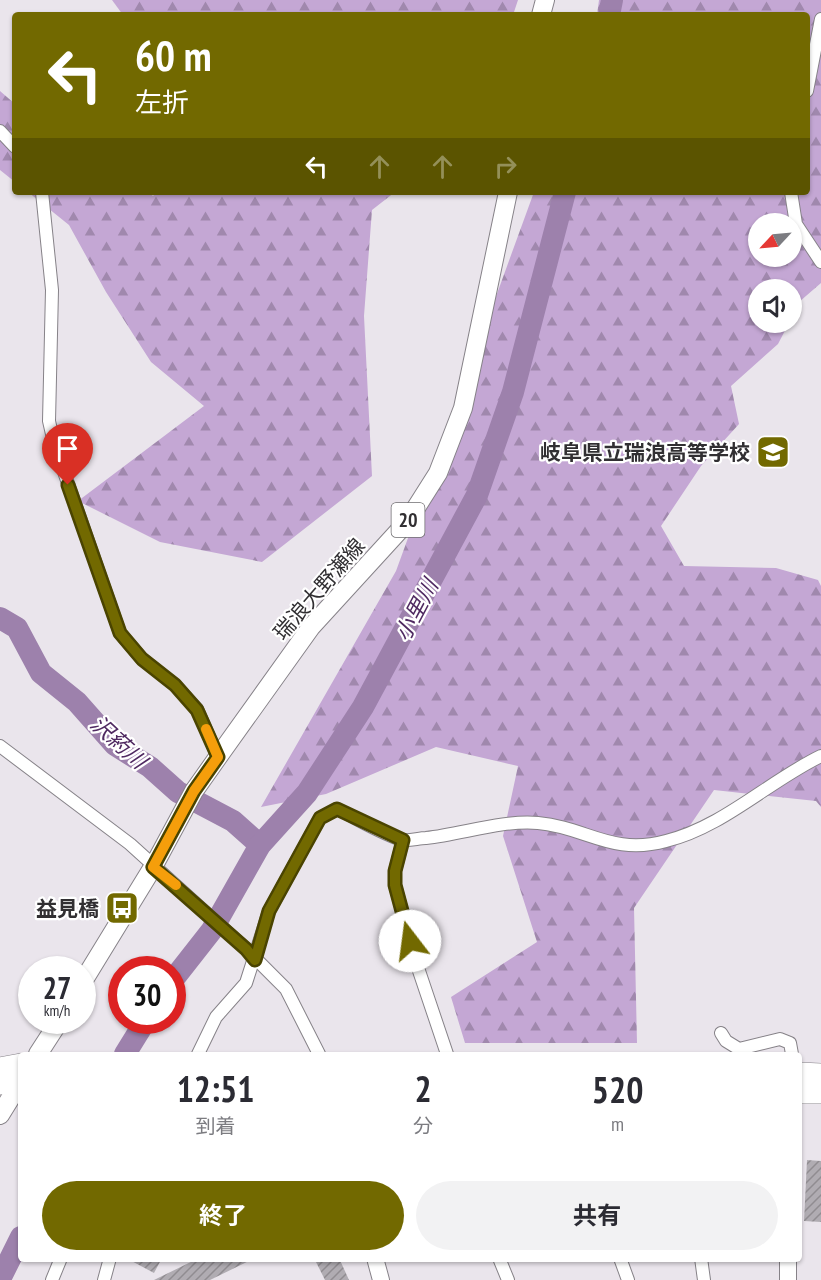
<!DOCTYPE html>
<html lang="ja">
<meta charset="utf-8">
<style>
body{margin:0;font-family:"PT Sans Narrow","Noto Sans JP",sans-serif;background:#f2f2f3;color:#2b2b33;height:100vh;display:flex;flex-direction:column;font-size:22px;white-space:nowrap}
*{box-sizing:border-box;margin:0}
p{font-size:20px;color:#7c7c81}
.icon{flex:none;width:33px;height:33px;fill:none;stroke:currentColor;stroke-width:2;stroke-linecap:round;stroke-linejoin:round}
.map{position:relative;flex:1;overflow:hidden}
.panel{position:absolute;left:18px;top:1052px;width:784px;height:210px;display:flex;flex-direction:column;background:#fff;border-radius:6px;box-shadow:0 2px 4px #0004}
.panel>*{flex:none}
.top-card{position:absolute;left:12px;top:12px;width:798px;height:183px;border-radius:6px;box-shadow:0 2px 4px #0004;background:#726900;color:#fff;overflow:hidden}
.needle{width:39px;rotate:244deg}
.tools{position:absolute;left:748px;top:213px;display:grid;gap:12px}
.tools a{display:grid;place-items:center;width:54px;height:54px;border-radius:50%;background:#fff;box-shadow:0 2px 4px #0004;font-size:30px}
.speed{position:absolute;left:18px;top:956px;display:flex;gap:12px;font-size:30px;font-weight:700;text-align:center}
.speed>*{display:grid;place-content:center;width:78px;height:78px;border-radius:50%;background:#fff;box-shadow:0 2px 4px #0004;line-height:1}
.speed small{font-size:15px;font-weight:400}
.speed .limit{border:9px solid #d22;background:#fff;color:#111}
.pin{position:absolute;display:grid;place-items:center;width:51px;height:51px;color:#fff;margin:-62px -26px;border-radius:50% 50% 50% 0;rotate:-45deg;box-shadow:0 0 6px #0007}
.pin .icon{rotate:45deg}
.me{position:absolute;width:66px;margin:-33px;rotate:345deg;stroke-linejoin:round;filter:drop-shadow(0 0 4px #0008)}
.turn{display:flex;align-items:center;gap:21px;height:126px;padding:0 24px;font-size:27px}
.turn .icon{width:78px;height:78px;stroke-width:2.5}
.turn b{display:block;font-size:42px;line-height:51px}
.lanes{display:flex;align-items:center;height:57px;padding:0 24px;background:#0003;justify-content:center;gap:30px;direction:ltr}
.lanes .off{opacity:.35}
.eta{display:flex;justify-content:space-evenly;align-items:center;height:102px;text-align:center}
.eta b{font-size:36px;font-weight:700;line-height:42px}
.button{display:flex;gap:12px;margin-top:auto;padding:12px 24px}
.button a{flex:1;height:69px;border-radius:36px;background:#726900;color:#fff;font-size:24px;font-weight:700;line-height:69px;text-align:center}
.button a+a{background:#f2f2f3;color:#2b2b33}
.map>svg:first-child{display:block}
.forest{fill:url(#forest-firs);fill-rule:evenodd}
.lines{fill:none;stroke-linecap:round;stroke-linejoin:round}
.river{stroke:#9d81ac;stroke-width:22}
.building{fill:url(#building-hatch)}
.street-casing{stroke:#868288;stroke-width:14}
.secondary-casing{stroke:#868288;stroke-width:18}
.primary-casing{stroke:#868288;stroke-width:20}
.highway-casing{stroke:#868288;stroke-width:22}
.street{stroke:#fff;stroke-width:12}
.secondary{stroke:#fff;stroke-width:16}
.primary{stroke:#fff;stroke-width:18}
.highway{stroke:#fff;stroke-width:21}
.route-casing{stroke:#4a4400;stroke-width:15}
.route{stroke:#726900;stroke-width:10}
.slow{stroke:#f59e0b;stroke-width:10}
.labels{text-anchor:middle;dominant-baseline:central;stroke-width:4.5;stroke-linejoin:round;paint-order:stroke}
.shield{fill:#fff;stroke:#6f6d70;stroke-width:1.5}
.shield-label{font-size:20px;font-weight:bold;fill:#312f32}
.poi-label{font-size:21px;font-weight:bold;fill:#312f32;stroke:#fff;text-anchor:end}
.street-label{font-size:21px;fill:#312f32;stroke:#fff}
.water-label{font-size:22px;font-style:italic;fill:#4f2961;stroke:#fff}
</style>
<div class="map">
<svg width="821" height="1280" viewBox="0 0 821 1280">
<defs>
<pattern id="forest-firs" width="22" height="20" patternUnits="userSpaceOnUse" patternTransform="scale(1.5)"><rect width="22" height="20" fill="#c4a7d4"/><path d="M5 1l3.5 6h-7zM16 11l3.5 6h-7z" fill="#a088ad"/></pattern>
<pattern id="building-hatch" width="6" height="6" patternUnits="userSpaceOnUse" patternTransform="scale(1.5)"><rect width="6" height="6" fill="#b0acb2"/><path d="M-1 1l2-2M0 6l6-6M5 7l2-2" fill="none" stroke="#908c91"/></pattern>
</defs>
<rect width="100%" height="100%" fill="#eae5ec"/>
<!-- forest -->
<g class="forest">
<polygon points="112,0 518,0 513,15 123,15"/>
<path d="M599,0H821V283L799,302L792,316V290H759V322L789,323L778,344L731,386L739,424L701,466L661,526L684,566L776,568L818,580L821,586V807L816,801L714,790L634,908L637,1043H465L451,997L537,942L503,836L518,766L436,747L326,794L261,807L396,571L534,192H807V15H597ZM759,224H792V256H759Z"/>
<polygon points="0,91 15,104 15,182 0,170"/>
<polygon points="28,192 148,192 153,196 157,192 395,192 372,210 364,316 372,476 262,562 160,542 78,501 204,406 151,362 106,292 69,225"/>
</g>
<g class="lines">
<!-- river -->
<g class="river">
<polyline points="609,15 612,0"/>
<polyline points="0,618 17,628 41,673 77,702 115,745 150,767 178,792 233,821 260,845"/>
<polyline points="172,981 212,930 260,845 307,793 363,707 477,495 513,392 565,192"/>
<polyline points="125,1054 146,1020"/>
<polyline points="0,1279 21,1237"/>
</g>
</g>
<!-- building -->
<g class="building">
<polygon points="807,1160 821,1161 821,1222 804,1221"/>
<polygon points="126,1258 162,1258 154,1273"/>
<polygon points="199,1258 255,1258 210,1280 154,1280"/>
<polygon points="314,1258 339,1258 349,1280 325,1280"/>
</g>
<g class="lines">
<!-- street casing -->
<g class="street-casing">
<g id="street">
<polyline points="807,91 821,19"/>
<polyline points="0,131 15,147"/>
<polyline points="42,192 52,290 49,421 54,443 120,633 142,659 175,685 197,709 218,757"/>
<polyline points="791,192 796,224 821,262"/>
<polyline points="0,746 130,844 246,949 286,989 319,1054"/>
<polyline points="403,840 395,871 395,885 415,959 447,1054"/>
<polyline points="721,1033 726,1041 739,1049 780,1039 790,1043 792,1054"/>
<path d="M198,1054L216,1017L246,983L269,911L320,818L337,809C354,817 387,837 403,840C410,841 419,838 426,838C463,834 501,820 538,823C586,827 612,856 666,841C723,827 769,781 821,756"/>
<polyline points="499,1258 508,1280"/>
<polyline points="620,1258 628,1280"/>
<polyline points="701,1258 704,1280"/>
<polyline points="52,1280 61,1258"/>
<polyline points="104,1280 110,1258"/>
</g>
</g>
<!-- secondary casing -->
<g class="secondary-casing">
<g id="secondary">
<polyline points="375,1258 381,1280"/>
<polyline points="788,1280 788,1258"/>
</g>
</g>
<!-- primary casing -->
<g class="primary-casing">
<g id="primary">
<polyline points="541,15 545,0"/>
<polyline points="82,983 153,867 194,791 218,757 311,627 407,522 438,473 463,408 508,192"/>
<polyline points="38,1054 60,1020"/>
<polyline points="0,1115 21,1081"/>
</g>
</g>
<!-- highway casing -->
<g class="highway-casing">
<g id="highway">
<polyline points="0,1068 21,1064"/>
<polyline points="800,1073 821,1074"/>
<polyline points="0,1084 21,1080"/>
<polyline points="800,1093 821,1093"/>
</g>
</g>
<!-- street -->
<use href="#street" class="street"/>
<!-- secondary -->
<use href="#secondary" class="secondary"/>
<!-- primary -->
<use href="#primary" class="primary"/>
<!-- highway -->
<use href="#highway" class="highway"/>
</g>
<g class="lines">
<!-- route casing -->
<g class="route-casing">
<polyline id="route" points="68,485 120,633 142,659 175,685 197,710 218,757 194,791 153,867 246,949 255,960 269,911 320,818 337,809 403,840 395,871 395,885 410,941"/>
</g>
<!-- route -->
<use href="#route" class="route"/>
<!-- slow -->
<polyline class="slow" points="176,885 153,867 194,791 218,757 206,729"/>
</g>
<!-- icons -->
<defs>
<g id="school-square" transform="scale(1.725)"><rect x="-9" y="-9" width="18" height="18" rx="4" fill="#726900" stroke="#fff"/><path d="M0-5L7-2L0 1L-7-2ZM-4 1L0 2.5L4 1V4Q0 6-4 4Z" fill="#fff"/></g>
<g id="bus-square" transform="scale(1.725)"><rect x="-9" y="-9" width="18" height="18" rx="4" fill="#726900" stroke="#fff"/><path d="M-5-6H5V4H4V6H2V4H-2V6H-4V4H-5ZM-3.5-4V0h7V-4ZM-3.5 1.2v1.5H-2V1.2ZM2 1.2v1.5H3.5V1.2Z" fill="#fff"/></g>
</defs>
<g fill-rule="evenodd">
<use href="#school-square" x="773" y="452"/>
<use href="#bus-square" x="122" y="908"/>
</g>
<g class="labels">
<!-- shield labels -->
<rect class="shield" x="391.5" y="503" width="33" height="34" rx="4.5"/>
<g class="shield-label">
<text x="408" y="520">20</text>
</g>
<!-- poi labels -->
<g class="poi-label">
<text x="750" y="452">岐阜県立瑞浪高等学校</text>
<text x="99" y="908">益見橋</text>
</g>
<!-- street labels -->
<g class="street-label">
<text transform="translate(319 589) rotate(-49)">瑞浪大野瀬線</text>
</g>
<!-- water labels -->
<g class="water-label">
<text transform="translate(416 610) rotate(-62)">小里川</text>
<text transform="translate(119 742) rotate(42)">沢葯川</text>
</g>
</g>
</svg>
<div class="tools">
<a><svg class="needle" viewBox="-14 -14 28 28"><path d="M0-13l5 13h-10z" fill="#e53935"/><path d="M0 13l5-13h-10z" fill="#7c7c81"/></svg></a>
<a><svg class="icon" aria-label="sound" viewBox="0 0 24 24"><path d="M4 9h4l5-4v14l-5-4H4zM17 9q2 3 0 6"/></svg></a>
</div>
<div class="speed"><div>27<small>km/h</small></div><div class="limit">30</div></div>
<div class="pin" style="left:68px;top:485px;background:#d93025"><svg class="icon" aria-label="arrive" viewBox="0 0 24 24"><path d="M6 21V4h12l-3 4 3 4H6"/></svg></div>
<svg class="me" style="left:410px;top:941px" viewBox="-20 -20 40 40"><circle r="19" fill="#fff"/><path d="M0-13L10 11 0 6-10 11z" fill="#726900"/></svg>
<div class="top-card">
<div class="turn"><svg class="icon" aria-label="left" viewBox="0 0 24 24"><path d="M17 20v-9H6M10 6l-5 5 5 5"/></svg><div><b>60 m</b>左折</div></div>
<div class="lanes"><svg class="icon" aria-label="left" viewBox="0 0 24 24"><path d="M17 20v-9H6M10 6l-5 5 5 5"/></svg><svg class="icon off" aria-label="ahead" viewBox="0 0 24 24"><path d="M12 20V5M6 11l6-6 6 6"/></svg><svg class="icon off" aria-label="ahead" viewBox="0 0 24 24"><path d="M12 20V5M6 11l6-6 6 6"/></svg><svg class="icon off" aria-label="right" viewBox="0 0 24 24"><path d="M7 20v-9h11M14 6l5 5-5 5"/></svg></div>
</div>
<section class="panel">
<div class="eta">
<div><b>12:51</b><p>到着</p></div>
<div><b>2</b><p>分</p></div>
<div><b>520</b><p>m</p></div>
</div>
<div class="button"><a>終了</a><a>共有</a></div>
</section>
</div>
